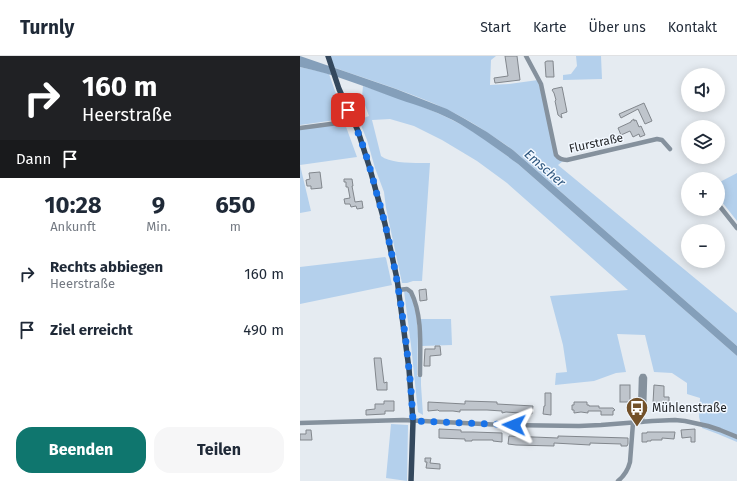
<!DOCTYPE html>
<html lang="de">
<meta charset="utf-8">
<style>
body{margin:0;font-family:"Fira Sans",sans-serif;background:#f6f6f7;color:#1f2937;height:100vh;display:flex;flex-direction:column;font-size:15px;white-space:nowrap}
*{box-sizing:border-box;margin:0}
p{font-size:13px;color:#747a83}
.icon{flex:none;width:22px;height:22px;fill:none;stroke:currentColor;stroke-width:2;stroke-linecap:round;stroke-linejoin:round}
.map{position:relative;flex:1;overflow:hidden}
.details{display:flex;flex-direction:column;background:#fff;width:300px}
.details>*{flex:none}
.guide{background:#202124;color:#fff;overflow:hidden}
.controls{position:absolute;left:381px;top:12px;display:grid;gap:8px}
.controls a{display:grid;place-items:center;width:44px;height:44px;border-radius:50%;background:#fff;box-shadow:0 2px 10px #0003;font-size:20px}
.pin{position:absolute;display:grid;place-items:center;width:34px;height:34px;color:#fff;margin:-17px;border-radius:8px;box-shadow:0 2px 6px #0006}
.me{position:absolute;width:44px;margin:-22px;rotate:272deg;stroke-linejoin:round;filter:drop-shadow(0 0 3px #0008)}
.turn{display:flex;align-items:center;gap:14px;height:84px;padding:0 16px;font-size:18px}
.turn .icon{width:52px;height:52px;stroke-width:2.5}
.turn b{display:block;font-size:28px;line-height:34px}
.then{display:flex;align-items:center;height:38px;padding:0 16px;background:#0003;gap:8px;font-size:15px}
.eta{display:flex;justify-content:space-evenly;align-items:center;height:68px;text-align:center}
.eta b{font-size:24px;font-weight:700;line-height:28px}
.button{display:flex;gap:8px;margin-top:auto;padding:8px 16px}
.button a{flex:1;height:46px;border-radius:16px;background:#0f766e;color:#fff;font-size:16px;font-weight:700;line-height:46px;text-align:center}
.button a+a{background:#f6f6f7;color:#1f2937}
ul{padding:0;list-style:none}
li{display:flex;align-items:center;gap:12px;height:56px;padding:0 16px}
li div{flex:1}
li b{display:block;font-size:15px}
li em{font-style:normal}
header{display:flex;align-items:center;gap:24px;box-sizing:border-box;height:56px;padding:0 20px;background:#fff;border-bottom:1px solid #e0e1e3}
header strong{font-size:19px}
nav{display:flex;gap:22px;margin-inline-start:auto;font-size:14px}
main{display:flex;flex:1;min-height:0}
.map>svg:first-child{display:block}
.green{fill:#b4d0ec}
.water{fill:#849fba}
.building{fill:#bfc5cc;stroke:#82878d}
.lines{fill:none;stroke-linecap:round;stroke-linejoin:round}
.minor{stroke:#85919d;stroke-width:4.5}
.major{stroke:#34485d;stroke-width:5.5}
.route{stroke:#1a73e8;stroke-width:7;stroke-dasharray:0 12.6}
.labels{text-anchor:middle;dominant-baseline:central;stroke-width:3;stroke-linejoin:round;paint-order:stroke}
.street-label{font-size:12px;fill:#1f2124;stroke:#f2f8ff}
.poi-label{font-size:12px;fill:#1f2124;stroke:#f2f8ff;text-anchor:start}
.water-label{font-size:13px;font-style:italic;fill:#2d567e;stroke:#f2f8ff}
</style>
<header>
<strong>Turnly</strong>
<nav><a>Start</a><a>Karte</a><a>Über uns</a><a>Kontakt</a></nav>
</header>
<main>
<section class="details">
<div class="guide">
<div class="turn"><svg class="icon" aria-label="right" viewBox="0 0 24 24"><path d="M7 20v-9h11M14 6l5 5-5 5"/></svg><div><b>160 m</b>Heerstraße</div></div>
<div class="then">Dann<svg class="icon" aria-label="arrive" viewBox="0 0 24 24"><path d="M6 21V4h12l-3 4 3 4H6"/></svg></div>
</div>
<div class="eta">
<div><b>10:28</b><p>Ankunft</p></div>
<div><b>9</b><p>Min.</p></div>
<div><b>650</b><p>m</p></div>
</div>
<ul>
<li><svg class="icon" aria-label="right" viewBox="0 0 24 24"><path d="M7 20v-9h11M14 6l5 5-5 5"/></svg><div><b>Rechts abbiegen</b><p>Heerstraße</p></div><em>160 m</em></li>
<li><svg class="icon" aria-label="arrive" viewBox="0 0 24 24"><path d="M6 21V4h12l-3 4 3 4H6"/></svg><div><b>Ziel erreicht</b></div><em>490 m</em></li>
</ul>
<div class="button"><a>Beenden</a><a>Teilen</a></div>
</section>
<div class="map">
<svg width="437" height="425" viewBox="0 0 437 425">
<rect width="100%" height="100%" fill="#e5ebf1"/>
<!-- green -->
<g class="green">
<path d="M30,0H196L191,4L190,29L209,28L238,24L256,99L263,105L258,109L437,257V290L213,94C192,79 171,65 148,54C111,36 71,25 33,11Z"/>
<polygon points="276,0 301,0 302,23 263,24 263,19 271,18 277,10"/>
<polygon points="0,11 22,16 29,18 35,35 45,60 43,63 0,69"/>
<path d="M63,30C95,41 129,51 160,68C180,79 199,94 218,108L437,300V386L418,378L402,372L399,361L400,342L387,338V327L372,317L354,316L345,279L317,278L326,316L316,317L294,325L255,329L256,317L267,316L263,289L250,240L328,234L207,127L177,105L142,84L114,70L90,63L72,64L81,100C91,108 117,107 130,107L122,225H113L107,227H102L86,152L84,136L75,112L67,84L60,67L61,63L69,60L62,41Z"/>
<polygon points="45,68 57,101 0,109 11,155 0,157 0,73"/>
<polygon points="437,117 437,165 418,141 418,127"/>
<polygon points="85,201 86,202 92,229 0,248 0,211"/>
<polygon points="104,235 108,236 111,238 116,257 118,277 117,320 121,321 121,329 123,359 118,356 111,289"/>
<polygon points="120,263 151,263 152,289 122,290"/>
<polygon points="91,368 108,369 107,425 86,422"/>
</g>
<!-- water -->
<path class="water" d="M0,0L96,33L147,53L165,63L187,76L213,94L437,290V300L218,108C199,94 180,80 160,68C141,57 119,50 98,43C66,31 34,18 0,11Z"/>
<!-- building -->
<g class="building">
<polygon points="205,0 217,0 220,24 195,27 194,22 208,20"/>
<polygon points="247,5 253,5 254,21 246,21 245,6"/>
<polygon points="262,31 267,56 261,58 262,62 258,59 255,45 256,44 254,37 252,34 253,33"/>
<polygon points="344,47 352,65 345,68 338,53 321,62 319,58"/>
<polygon points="334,63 334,65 336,64 339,71 341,70 345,79 340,81 339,78 333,81 330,75 321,79 318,72 331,66 331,65"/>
<polygon points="20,116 22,132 11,133 11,130 7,130 6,124 10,123 9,117"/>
<polygon points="44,123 52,123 53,130 52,130 55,146 62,145 63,152 57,153 56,150 51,151 50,148 45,148 44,143 50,142 48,131 46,131 46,126 44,126"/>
<polygon points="126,233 127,244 120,245 119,234"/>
<polygon points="135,290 140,290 141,299 130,300 130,310 124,310 125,293 135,293"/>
<polygon points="74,302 81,302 84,327 87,326 87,334 77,334"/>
<rect x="320" y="329" width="10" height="17"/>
<polygon points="354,329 364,330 364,341 369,341 369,351 364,351 364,347 353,347"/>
<polygon points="245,337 251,337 251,359 243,358 244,350 245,350"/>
<polygon points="84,345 94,345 94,355 85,355 85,358 66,359 66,354 75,353 75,348 84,348"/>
<polygon points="165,345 197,346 197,348 233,350 232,358 206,356 202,357 202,355 187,354 160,354 160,356 153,355 139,355 138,354 128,355 128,346 165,348"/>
<polygon points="274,346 287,346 287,349 289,349 289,350 299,350 299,352 313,352 315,354 313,355 313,359 301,359 301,355 288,355 288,357 281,356 274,357 274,354 272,354 272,349 274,349"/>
<polygon points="139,373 161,374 161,376 173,376 202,377 202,386 193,385 193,384 172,384 172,385 165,385 165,383 139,382"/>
<polygon points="395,373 395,386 391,386 391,381 382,382 381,374"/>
<polygon points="6,374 11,374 12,384 0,384 0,378 6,378"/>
<polygon points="347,376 375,376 374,383 362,382 362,384 351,384 351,385 347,385 347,386 342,386 342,377 347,377"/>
<polygon points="209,380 258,382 258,380 294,381 328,382 328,388 327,390 321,390 321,388 290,387 290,389 254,387 254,390 216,389 208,388"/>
<polygon points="125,402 131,402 130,407 140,408 140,413 126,412 127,406 125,406"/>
</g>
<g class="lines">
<!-- minor -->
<g class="minor">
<path d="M226,0L241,28L256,99C259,103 262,104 267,104L357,83L362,84L370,93"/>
<polyline points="0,72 53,65"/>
<polyline points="418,148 437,172"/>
<path d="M98,234L107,233L111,236C123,260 120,292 120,319"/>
<polyline points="342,366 342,359 344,355 345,322 344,320 342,320 341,322 340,356 342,359"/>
<polyline points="0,367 103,364 203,369 279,370 301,369 352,365 375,364 385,365 408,370 420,374 437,381"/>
<path d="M318,425C324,420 328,414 330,406L333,367"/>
</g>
<!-- major -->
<polyline class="major" points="28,0 39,33 58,75 70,113 85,168 97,223 109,313 113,365 111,425"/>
</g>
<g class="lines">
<!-- route -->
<path class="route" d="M48,54C61,80 69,107 76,135C93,192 103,254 109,314C111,331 112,348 113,365L214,369"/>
</g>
<!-- icons -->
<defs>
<g id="bus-pin" transform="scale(1.15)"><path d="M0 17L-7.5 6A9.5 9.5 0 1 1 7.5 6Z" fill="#735129" stroke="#f2f8ff"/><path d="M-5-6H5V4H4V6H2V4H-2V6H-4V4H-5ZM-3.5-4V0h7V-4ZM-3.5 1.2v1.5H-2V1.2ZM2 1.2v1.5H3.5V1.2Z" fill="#fff"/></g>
</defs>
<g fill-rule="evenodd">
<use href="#bus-pin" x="337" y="352"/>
</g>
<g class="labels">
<!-- street labels -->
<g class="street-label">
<text transform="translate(296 87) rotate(-12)">Flurstraße</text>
</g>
<!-- poi labels -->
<g class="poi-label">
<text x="352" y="352">Mühlenstraße</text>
</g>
<!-- water labels -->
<g class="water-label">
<text transform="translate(245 112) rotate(41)">Emscher</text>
</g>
</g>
</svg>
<div class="controls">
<a><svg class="icon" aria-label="sound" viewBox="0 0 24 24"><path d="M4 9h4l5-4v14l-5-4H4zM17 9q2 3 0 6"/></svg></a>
<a><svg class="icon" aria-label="layers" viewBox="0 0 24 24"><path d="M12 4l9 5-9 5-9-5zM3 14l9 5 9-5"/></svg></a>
<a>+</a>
<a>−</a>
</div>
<div class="pin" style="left:48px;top:54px;background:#d93025"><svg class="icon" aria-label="arrive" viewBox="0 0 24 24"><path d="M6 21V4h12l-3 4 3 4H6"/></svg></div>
<svg class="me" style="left:214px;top:369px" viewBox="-20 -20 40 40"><path d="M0-17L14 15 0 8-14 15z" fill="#1a73e8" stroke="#fff" stroke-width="4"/></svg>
</div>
</main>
